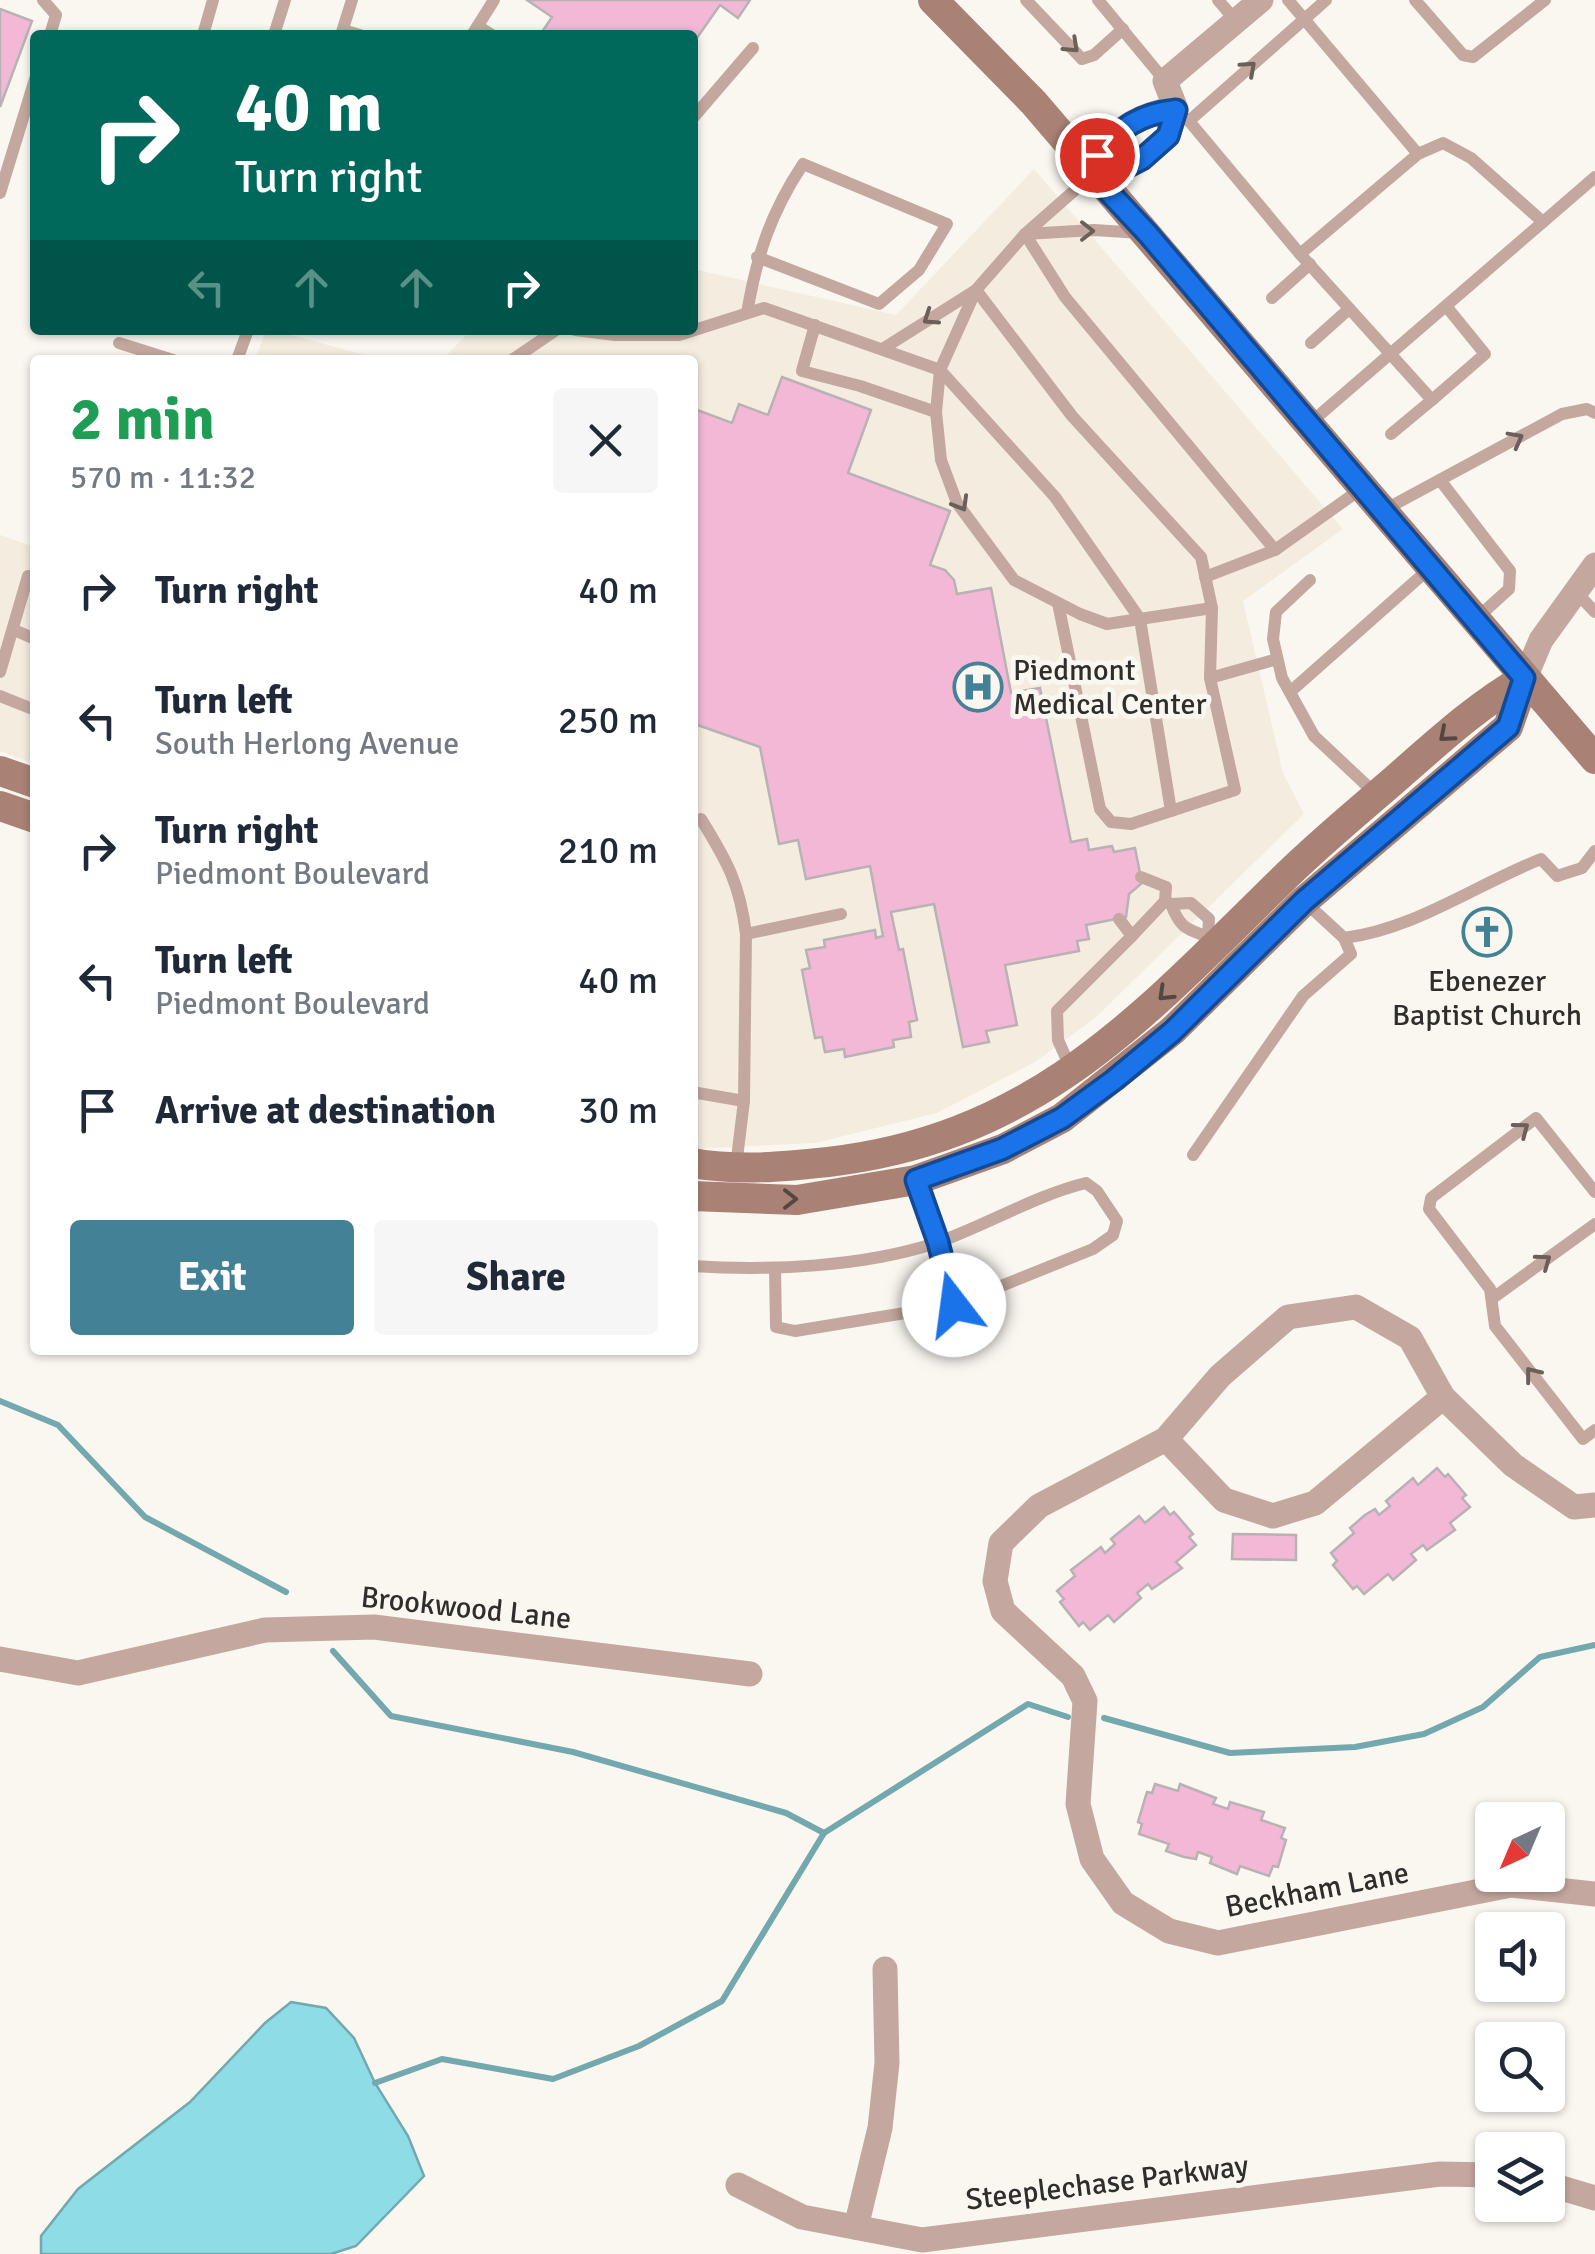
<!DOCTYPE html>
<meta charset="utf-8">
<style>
body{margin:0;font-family:Signika,sans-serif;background:#f6f6f7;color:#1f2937;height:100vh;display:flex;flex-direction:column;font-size:38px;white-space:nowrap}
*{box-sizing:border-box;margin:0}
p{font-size:32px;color:#747a83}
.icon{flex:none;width:55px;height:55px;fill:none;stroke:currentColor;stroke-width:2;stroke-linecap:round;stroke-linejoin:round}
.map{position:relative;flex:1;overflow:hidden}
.details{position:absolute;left:30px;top:355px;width:668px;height:1000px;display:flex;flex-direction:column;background:#fff;border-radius:10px;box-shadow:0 2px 8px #0004}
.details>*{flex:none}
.banner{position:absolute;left:30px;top:30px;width:668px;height:305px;border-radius:10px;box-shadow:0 2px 8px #0004;background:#00695c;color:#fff;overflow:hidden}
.needle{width:65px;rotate:224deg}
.tools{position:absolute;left:1475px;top:1802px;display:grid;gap:20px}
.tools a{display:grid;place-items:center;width:90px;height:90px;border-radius:10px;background:#fff;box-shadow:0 2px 8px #0004;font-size:50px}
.pin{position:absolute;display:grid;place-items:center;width:85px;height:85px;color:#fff;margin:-42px;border:5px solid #fff;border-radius:50%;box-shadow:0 2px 10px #0007}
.me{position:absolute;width:110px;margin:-55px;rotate:345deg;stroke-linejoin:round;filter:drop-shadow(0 0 8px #0008)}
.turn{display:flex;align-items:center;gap:35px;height:210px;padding:0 40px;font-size:45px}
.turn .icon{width:130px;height:130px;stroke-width:2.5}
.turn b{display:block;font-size:70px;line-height:85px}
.lanes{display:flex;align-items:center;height:95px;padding:0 40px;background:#0003;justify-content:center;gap:50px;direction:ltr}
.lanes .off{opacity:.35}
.round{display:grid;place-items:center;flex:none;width:105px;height:105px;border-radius:10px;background:#f6f6f7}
.headline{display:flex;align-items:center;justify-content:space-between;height:170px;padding:0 40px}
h1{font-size:60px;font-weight:700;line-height:75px;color:#1e9e55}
.cta{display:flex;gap:20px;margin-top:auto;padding:20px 40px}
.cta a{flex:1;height:115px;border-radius:10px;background:#428196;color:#fff;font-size:40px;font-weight:700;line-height:115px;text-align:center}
.cta a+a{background:#f6f6f7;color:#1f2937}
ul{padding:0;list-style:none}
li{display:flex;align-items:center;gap:30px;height:130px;padding:0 40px}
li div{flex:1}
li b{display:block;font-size:38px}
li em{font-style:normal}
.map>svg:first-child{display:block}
.built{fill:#f3ecdf}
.water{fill:#8edde6;stroke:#72a8ae;stroke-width:2.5}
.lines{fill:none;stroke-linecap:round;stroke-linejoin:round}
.stream{stroke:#72a8ae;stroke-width:6}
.building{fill:#f3b8d6;stroke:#b8b2b5;stroke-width:2.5}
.lane{stroke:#c4a89f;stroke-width:12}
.street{stroke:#c4a89f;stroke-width:25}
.secondary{stroke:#aa8275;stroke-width:30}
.oneway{stroke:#6b5f5a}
.oneway2{stroke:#544742}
.route-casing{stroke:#114b97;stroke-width:25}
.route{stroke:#1a73e8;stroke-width:18}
.labels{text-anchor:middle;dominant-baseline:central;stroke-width:10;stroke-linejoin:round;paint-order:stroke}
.poi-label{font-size:30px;fill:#2f2e2c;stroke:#faf7f1;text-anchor:start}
.street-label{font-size:30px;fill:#2f2e2c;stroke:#faf7f1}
</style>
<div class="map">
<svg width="1595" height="2254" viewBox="0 0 1595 2254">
<rect width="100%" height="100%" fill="#faf7f1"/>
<!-- built -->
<g class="built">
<polygon points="1034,169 1343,529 1243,601 1283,773 1304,814 1095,1018 1035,1062 937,1113 815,1143 693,1149 692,360 442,360 471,330 692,330 693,269 896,315"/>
<polygon points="266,330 273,330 383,360 255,360"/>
<polygon points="0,535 35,547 35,764 0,751"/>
</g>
<!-- water -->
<polygon class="water" points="291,2002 326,2008 354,2038 375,2083 408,2136 424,2176 356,2246 331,2254 41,2254 41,2236 78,2189 190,2102 265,2023"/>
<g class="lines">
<!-- stream -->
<g class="stream">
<polyline points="0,1401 58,1425 145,1517 286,1592"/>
<polyline points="333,1651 391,1716 573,1752 786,1813 824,1833 1028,1704 1068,1717"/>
<polyline points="1104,1718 1230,1753 1355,1747 1424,1734 1483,1707 1540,1657 1595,1645"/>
<polyline points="375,2083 442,2059 553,2079 639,2046 722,2001 824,1833"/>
</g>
</g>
<!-- building -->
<g class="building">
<polygon points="527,0 750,0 738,18 720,5 692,45 692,35 540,35 552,17"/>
<polygon points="0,9 32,21 0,107"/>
<polygon points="782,377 871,410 848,473 950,511 930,565 945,570 954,580 957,594 991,588 1011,693 1040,688 1071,842 1087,839 1089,850 1112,846 1114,852 1135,848 1142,883 1129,894 1126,917 1086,925 1089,939 1077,941 1079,951 1005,965 1017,1025 986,1031 989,1042 963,1047 934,904 891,912 899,950 903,949 917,1020 909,1022 911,1037 893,1040 894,1047 845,1057 844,1049 825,1052 822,1037 815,1038 802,970 810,968 806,950 825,947 824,940 875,930 876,938 883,936 870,866 806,879 798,840 779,844 760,747 692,723 692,408 732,423 739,404 768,415"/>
<polygon points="1437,1468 1445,1477 1448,1474 1466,1495 1462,1498 1470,1507 1450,1523 1455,1530 1427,1550 1423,1545 1411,1554 1416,1560 1393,1580 1388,1574 1364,1594 1357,1586 1353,1589 1333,1565 1337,1561 1331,1553 1354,1533 1350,1528 1365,1515 1375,1509 1379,1515 1390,1506 1386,1501 1413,1478 1418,1485"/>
<polygon points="1164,1507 1170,1515 1174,1512 1193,1534 1189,1537 1196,1545 1176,1562 1182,1568 1152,1589 1148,1584 1137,1593 1141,1598 1114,1622 1108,1615 1090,1630 1083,1622 1079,1626 1060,1602 1064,1599 1057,1591 1075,1576 1071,1570 1101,1547 1105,1553 1115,1544 1111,1539 1139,1516 1145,1523"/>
<polygon points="1233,1534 1296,1535 1296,1560 1232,1559"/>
<polygon points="1155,1784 1178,1791 1180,1784 1216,1798 1213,1804 1228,1809 1230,1802 1264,1812 1261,1820 1285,1828 1281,1838 1286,1840 1278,1867 1273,1866 1269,1876 1240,1866 1237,1874 1210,1863 1212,1857 1198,1852 1196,1859 1184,1857 1166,1851 1169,1844 1139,1834 1142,1824 1138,1822 1147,1792 1152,1793"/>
</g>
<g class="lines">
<!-- lane -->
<g class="lane">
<polyline points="43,0 56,15 50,35"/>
<polyline points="1026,0 1082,59 1094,55 1123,29"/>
<polyline points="1098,0 1165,81"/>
<polyline points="1218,0 1236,21"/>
<polyline points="1288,0 1418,154 1443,143 1471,158 1543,222 1309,424"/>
<polyline points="1415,0 1463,55 1473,57 1545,0"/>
<polyline points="478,26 492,35"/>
<polyline points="343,30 360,35"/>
<polyline points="203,35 213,0"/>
<polyline points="274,35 285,0"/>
<polyline points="341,35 352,0"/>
<polyline points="472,35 494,0"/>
<polyline points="1185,118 1189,121 1326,0"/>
<polyline points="692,119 753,48"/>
<polyline points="1189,121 1300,254 1418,154"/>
<polyline points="0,193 35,79"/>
<polyline points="1543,222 1595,177"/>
<polyline points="1141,233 1094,230 1025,234 1065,297 1275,550 1361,489"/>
<polyline points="1300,254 1432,400 1391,434"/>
<polyline points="1272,298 1310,264"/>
<path d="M747,313C757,255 770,214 803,164L947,224L919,270L879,304L757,257"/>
<polyline points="815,325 802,371 860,386 936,412"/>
<polyline points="575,330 615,335 679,335 764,308 940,370 976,290 1025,234 1092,175"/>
<polyline points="119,343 173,360"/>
<polyline points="1311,343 1349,309"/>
<polyline points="884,348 976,290 1072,416 1201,557 1212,608 1210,678 1277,659"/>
<polyline points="237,360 248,330"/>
<polyline points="512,360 556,330"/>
<polyline points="940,370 1055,497 1140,619 1171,811"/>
<polyline points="940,370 936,412 941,460 957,503 1014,580 1080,614 1107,624 1212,608"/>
<polyline points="1432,400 1485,354 1446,306"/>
<polyline points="1440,480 1510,571 1509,589 1477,618"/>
<polyline points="1384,510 1562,414 1587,409 1595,413"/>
<polyline points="1205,577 1275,550"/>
<polyline points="1310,580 1276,612 1273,639 1282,678 1314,736 1378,796"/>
<polyline points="1575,591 1595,612"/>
<polyline points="1058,603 1100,809 1111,822 1131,824 1235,790 1210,678"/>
<polyline points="14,630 35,639"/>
<polyline points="0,672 28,576 35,579"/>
<polyline points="1290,692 1430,568"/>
<polyline points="0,696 35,710"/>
<path d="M701,819C727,861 740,884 746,934L744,1101L736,1166"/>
<polyline points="1165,901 1171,904 1191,903 1209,919 1208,936"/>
<path d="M1171,904C1181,931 1189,929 1211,938"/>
<polyline points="1119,919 1132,936 1165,901 1166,887 1141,877"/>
<polyline points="746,934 841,914"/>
<path d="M1344,938C1415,929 1475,885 1541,859L1557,876L1582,868L1595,851"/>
<polyline points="1071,1069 1058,1040 1057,1011 1132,936"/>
<polyline points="692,1092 744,1101"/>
<polyline points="1193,1155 1303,996 1351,954 1344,938 1305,902"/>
<polyline points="916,1182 954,1305"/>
<polyline points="1595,1192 1536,1118 1431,1198 1429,1209 1490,1289 1495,1326 1583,1439 1595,1430"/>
<path d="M692,1266C770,1271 862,1267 936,1243C985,1226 1036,1195 1086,1183L1097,1191L1117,1221L1113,1235L1093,1249L954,1305L795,1331L776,1327L775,1268"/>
<polyline points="1493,1298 1595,1224"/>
</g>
<!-- street -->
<g class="street">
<path d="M1176,109C1137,114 1102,135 1092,175L1109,176L1142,159L1168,136L1176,109L1165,81L1261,0"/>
<polyline points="1525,678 1541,640 1595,565"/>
<polyline points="1166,1439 1224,1500 1273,1516 1315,1503 1443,1397"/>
<polyline points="1595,1505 1574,1507 1513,1465 1443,1397 1410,1338 1356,1307 1288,1317 1220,1376 1166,1439 1039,1506 1001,1543 995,1581 1003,1611 1073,1676 1085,1701 1078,1804 1092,1859 1123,1903 1169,1931 1218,1943 1511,1885 1595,1894"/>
<polyline points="0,1659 78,1673 265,1630 374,1627 750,1674"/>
<polyline points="1548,2184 1595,2198"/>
<polyline points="738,2185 802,2217 922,2240 1440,2174 1492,2175"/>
<polyline points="856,2227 880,2128 887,2063 885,1969"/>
</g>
<!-- secondary -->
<g class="secondary">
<polyline points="933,0 1034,103 1595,759"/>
<polyline points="0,771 35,783"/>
<polyline points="0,806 35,818"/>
<path d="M692,1163C739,1171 782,1167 828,1162C1035,1138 1141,1018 1281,881C1318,844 1360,810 1400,775C1440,740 1478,705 1525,678"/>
<polyline points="692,1196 797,1200 916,1180 1003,1149 1062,1118 1172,1031 1304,901 1508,727 1525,678"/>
</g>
</g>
<!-- one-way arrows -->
<defs><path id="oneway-chevron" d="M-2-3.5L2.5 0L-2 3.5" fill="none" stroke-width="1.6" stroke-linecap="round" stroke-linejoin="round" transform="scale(2.5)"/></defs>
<g class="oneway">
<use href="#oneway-chevron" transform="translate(1072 46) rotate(43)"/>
<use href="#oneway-chevron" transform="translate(1249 68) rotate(-42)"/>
<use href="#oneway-chevron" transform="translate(1087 231)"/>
<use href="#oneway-chevron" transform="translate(930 318) rotate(146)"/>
<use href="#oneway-chevron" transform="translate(1516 439) rotate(-28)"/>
<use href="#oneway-chevron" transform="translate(961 504) rotate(60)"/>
<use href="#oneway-chevron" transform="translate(1522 1129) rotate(-37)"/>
<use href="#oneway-chevron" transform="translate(1544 1261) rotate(-36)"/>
<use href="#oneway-chevron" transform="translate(1532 1374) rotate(-128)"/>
</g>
<g class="oneway2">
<use href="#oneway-chevron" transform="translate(1446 735) rotate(139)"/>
<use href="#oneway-chevron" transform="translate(1165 994) rotate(136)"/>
<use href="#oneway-chevron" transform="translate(790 1199)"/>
</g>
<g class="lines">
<!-- route casing -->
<g class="route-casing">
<path id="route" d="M954,1305L938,1242L916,1180L1002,1149L1062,1118L1114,1080L1172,1032L1304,901L1508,727L1524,678L1148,234L1092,174L1109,176L1142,159L1168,136L1176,110C1139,114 1122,127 1097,155"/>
</g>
<!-- route -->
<use href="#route" class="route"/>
</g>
<!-- icons -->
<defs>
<g id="hospital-ring" transform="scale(2.5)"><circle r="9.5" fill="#faf7f1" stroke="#428196" stroke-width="1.5"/><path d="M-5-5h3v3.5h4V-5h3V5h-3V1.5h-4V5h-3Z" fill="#428196"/></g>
<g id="church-ring" transform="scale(2.5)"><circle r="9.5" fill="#faf7f1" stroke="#428196" stroke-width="1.5"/><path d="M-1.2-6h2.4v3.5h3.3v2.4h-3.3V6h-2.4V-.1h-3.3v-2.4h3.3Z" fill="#428196"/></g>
</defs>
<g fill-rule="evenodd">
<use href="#hospital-ring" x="978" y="687"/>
<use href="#church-ring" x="1487" y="932"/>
</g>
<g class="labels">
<!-- poi labels -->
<g class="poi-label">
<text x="1013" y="670">Piedmont<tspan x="1013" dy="34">Medical Center</tspan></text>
<text x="1487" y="981" text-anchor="middle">Ebenezer<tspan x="1487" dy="34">Baptist Church</tspan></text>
</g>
<!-- street labels -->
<g class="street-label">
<text transform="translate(466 1608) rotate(6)">Brookwood Lane</text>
<text transform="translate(1317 1890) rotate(-11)">Beckham Lane</text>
<text transform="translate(1107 2183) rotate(-7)">Steeplechase Parkway</text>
</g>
</g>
</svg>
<div class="tools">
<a><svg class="needle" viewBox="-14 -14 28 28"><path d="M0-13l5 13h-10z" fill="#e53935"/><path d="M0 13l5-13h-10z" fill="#747a83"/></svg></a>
<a><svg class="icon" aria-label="sound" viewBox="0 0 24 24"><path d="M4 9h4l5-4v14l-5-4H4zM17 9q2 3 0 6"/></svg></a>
<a><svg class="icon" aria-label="search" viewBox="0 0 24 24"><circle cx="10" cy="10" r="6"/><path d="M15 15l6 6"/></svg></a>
<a><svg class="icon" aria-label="layers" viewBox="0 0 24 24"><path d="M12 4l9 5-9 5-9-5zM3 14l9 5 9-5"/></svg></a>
</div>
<div class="pin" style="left:1097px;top:155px;background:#d93025"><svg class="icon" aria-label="arrive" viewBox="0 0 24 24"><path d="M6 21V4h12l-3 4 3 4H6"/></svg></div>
<svg class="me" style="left:954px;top:1305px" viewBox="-20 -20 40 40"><circle r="19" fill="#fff"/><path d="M0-13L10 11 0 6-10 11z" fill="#1a73e8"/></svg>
<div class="banner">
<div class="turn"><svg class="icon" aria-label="right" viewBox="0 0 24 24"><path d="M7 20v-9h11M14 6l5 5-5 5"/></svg><div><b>40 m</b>Turn right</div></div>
<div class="lanes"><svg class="icon off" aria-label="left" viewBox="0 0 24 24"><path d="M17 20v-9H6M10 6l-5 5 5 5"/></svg><svg class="icon off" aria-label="ahead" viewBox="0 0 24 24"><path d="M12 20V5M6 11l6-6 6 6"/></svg><svg class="icon off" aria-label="ahead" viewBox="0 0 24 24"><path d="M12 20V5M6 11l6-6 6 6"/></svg><svg class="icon" aria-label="right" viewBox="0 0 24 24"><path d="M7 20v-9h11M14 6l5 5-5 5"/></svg></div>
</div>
<section class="details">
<div class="headline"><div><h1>2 min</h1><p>570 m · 11:32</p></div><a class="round"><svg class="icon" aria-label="close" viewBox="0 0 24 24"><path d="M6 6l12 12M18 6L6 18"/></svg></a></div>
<ul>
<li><svg class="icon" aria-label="right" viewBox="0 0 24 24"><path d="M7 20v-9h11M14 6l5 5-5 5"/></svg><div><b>Turn right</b></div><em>40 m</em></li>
<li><svg class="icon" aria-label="left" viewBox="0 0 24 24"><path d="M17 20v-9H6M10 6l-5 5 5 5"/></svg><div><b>Turn left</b><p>South Herlong Avenue</p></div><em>250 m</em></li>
<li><svg class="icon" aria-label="right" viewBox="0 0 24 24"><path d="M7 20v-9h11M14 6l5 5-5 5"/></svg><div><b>Turn right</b><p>Piedmont Boulevard</p></div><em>210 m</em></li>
<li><svg class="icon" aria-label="left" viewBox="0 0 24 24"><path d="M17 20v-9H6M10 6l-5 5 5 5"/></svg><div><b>Turn left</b><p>Piedmont Boulevard</p></div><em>40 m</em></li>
<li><svg class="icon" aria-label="arrive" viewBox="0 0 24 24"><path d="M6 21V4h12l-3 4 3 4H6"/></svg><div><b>Arrive at destination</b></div><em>30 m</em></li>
</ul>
<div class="cta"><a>Exit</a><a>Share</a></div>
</section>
</div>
